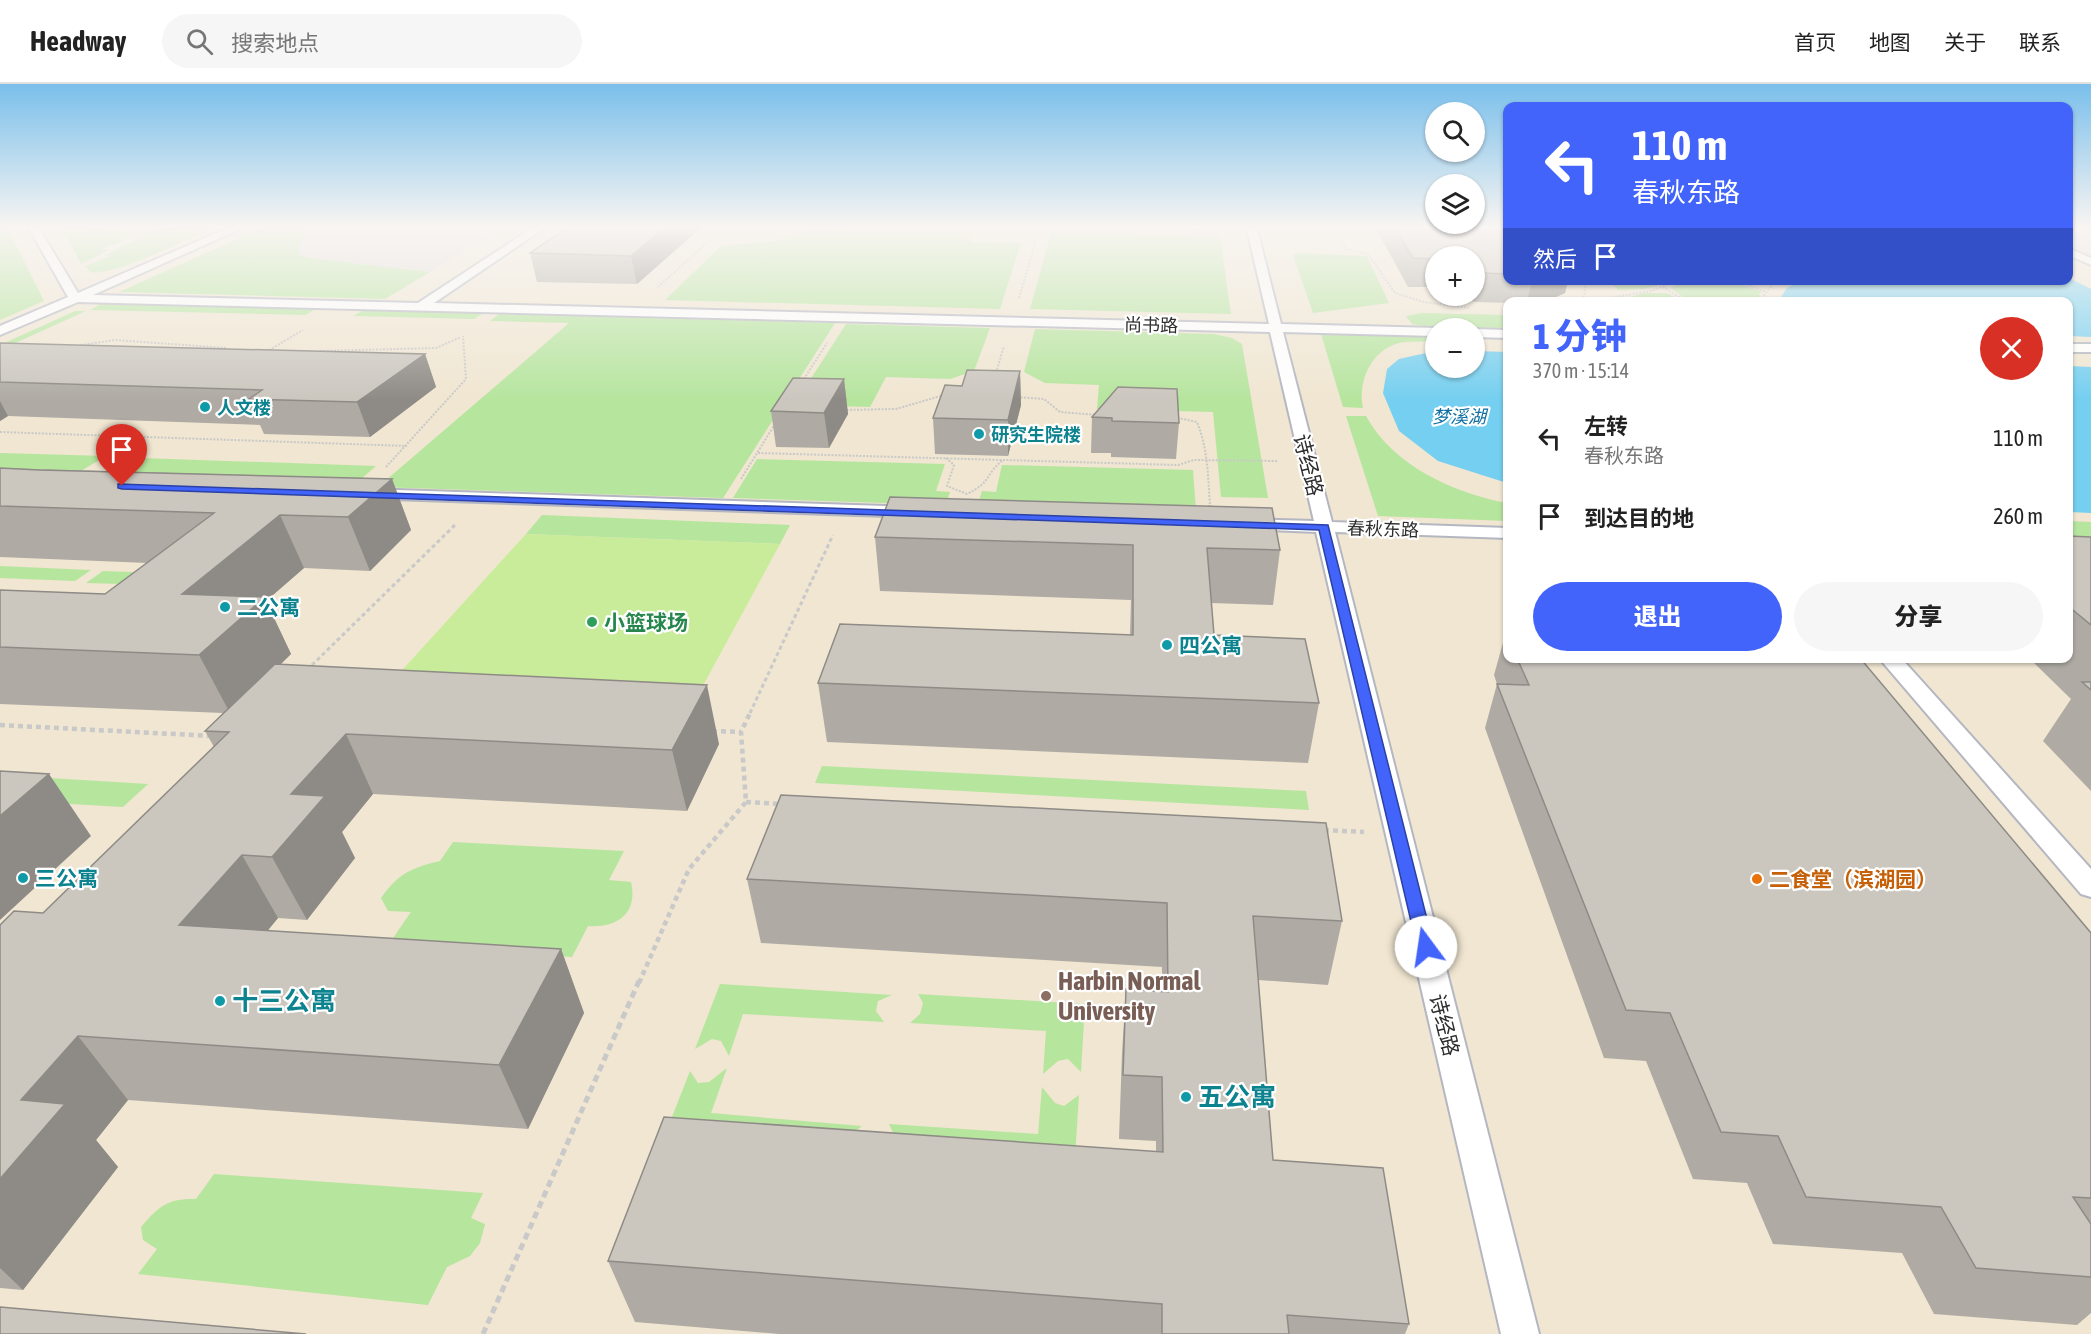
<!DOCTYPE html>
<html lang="zh">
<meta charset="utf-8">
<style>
body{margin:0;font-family:"Asap Condensed","Noto Sans SC",sans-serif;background:#f6f6f6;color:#222;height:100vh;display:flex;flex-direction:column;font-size:22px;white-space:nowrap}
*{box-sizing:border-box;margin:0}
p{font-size:20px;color:#767676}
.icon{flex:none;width:33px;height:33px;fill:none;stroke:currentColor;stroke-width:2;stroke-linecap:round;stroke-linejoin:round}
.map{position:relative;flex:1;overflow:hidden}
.panel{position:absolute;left:1503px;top:213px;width:570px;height:366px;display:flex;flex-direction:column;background:#fff;border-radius:12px;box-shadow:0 2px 4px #0004}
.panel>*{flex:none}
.guide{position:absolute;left:1503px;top:18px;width:570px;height:183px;border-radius:12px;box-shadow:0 2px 4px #0004;background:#4264fb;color:#fff;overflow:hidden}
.fabs{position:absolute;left:1425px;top:18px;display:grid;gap:12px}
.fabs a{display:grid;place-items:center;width:60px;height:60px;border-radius:50%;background:#fff;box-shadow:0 2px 4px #0004;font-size:30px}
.pin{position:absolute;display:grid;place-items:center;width:51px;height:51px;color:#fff;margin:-62px -26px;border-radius:50% 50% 50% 0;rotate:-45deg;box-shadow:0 0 6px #0007}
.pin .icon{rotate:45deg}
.me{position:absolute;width:66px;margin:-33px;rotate:346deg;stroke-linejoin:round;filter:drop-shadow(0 0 4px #0008)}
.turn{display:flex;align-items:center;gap:21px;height:126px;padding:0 30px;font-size:27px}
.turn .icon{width:78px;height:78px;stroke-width:2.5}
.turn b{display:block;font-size:42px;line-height:51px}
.then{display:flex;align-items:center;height:57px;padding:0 30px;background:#0003;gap:12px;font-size:22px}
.round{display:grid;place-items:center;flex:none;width:63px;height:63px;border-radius:32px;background:#f6f6f6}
.overview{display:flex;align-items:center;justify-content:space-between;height:102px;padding:0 30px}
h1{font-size:36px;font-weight:800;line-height:45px;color:#4264fb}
.primary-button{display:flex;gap:12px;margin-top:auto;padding:12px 30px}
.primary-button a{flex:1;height:69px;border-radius:36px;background:#4264fb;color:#fff;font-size:24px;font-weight:800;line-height:69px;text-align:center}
.primary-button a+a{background:#f6f6f6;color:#222}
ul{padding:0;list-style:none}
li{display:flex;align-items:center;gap:18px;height:78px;padding:0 30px}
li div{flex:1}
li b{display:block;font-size:22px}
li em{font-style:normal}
header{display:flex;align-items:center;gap:36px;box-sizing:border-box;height:84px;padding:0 30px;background:#fff;border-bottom:2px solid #e0e0e0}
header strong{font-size:28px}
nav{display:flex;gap:33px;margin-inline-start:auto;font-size:21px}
.search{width:420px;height:54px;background:#f6f6f6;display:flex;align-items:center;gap:15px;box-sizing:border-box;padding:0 21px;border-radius:33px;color:#767676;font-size:22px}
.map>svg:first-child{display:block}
.education{fill:#f0e6d1;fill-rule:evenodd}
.green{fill:#b6e59e}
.pitch{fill:#c9ec9a}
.plaza{fill:#dfdcd8}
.water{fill:#75cff0}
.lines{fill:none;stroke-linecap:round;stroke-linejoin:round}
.lane-casing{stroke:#b4b7c1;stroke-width:4}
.path-far3{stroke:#c9c9c9;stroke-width:2;stroke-dasharray:2 1.5;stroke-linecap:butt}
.path-far2{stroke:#c9c9c9;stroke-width:3;stroke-dasharray:4 3;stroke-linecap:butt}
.path-far1{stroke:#c9c9c9;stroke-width:4.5;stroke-dasharray:5 4;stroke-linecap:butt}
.path{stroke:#c9c9c9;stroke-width:5;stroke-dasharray:7 4.5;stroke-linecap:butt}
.lane{fill:#fff;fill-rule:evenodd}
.wall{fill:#afaba4}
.shaded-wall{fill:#8e8b86}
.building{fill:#cbc7bf;stroke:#8e8b86;stroke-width:1.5}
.route{fill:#4264fb;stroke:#2b41a3;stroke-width:1.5}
.culture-dot{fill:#0f9aa8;stroke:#fff;stroke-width:2}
.leisure-dot{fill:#2e9e5b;stroke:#fff;stroke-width:2}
.food-dot{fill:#e8710a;stroke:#fff;stroke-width:2}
.education-dot{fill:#8d6e63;stroke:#fff;stroke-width:2}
.labels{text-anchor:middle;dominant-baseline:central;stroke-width:4.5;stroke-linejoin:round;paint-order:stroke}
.far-street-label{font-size:18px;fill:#2e2e2e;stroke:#fff}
.far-culture-label{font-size:18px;font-weight:bold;fill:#0d838f;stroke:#fff;text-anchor:start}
.far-water-label{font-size:18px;font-style:italic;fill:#0d6fa3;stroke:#fff}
.street-label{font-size:21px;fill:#2e2e2e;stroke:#fff}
.culture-label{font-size:21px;font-weight:bold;fill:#0d838f;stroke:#fff;text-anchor:start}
.leisure-label{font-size:21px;font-weight:bold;fill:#27864d;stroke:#fff;text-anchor:start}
.food-label{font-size:21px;font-weight:bold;fill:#c56008;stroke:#fff;text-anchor:start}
.near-education-label{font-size:26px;font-weight:bold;fill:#785e54;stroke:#fff;text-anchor:start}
.near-culture-label{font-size:26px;font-weight:bold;fill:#0d838f;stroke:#fff;text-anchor:start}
</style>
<header>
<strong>Headway</strong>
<div class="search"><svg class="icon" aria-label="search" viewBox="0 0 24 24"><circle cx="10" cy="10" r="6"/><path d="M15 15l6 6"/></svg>搜索地点</div>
<nav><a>首页</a><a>地图</a><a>关于</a><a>联系</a></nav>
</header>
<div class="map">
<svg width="2091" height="1250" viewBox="0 0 2091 1250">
<rect width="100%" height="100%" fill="#efe9e1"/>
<!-- education -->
<path class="education" d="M0,141H1507L1508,196H2068L2069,141H2091V1250H0ZM1436,172H1474V212H1436ZM1508,218H2068V574H1508ZM1436,244H1474V284H1436Z"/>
<!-- green -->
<g class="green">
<polygon points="0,141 6,141 44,217 0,236"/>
<path d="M61,141C86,141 111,147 137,148L116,155L126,156L101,165L109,166L81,180Z"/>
<path d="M193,141H220C194,152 114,193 90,188L86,182L111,172L105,171L140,154L132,153L149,146Z"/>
<polygon points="269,141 306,141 298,170 310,174 430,188 385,215 119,208"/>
<polygon points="809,146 973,149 970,158 1021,159 1000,225 665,216 721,162 775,157"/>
<polygon points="1051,149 1220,153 1231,230 1030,225"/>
<polygon points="1299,169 1367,172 1389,219 1313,229 1293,171"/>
<polygon points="1609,197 1674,197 1644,205 1618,206"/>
<path d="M1684,197H1729L1762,208L1759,210L1763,217C1734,218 1691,227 1671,203Z"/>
<polygon points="1644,209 1667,209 1681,217 1626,217 1627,214"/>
<polygon points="103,219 316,225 305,231 90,226"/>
<polygon points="364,226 483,229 474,235 353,232"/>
<polygon points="75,227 86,227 0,266 0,261"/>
<polygon points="1422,229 1507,231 1507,244 1424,242 1412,240 1406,232"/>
<polygon points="499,230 835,239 723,414 378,403 569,239 490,237"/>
<polygon points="846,240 990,244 974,287 950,295 886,293 870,323 794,321"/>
<polygon points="1035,245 1214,250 1232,254 1242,260 1268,414 1221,413 1213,328 1097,325 1099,301 1045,299 1024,288"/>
<path d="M1321,250L1435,252V258C1424,258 1404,256 1393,261C1369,271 1358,299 1363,324L1343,323Z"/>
<path d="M1346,332H1366C1393,382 1454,409 1507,419V437L1378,432Z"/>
<polygon points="0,369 106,372 74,391 0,388"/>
<polygon points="141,374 376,382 353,402 110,393"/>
<polygon points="757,375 945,380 936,407 950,408 946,421 733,414"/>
<polygon points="1002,381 1193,386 1196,427 978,420 982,407 996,408"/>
<polygon points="542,431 790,441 780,460 526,450"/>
<polygon points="2069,437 2091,438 2091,455 2069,455"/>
<polygon points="0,482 91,486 75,497 0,494"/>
<polygon points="103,487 212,491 197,502 86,499"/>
<polygon points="822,682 1306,707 1309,726 815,699"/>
<polygon points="0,691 148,700 123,723 0,716"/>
<path d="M453,758L624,767L609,796L631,798C638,829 618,844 588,842L572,873L389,860L411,828L388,827L381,814C399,789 411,784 440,777Z"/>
<polygon points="720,900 892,911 878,917 876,927 884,938 743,930 729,972 721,957 712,955 695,965"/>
<polygon points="918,910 1085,920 1081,988 1068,975 1058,977 1043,990 1046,947 910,939 920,930 923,919"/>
<polygon points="727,984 711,1029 862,1042 849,1052 661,1061 690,987 698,999 709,998"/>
<polygon points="1042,1003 1055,1019 1064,1022 1079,1011 1074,1089 895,1053 889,1040 1038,1050"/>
<path d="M214,1090L483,1109L471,1134L485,1140L480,1159L470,1172L447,1183L428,1221L138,1190L157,1165L143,1156L141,1143C159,1122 168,1114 196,1115Z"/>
</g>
<!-- pitch -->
<polygon class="pitch" points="526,450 780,460 687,631 376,615"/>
<!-- plaza -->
<g class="plaza">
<polygon points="306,141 506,141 430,188 310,174 298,170"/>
<polygon points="2069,142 2091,142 2091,171 2069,161"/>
</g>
<!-- water -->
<g class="water">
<polygon points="2069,194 2091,205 2091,253 2069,252 2068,218 1784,218 1781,213 1787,204 1799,197 2068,196"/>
<polygon points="1435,267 1436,284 1474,284 1475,267 1507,268 1507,399 1438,377 1399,347 1383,309 1387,285 1399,275"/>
<polygon points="2069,282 2091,283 2091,429 2069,428"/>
</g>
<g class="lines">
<!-- lane casing -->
<g class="lane-casing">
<g id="lane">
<polygon points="27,141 37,141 78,209 235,141 249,141 93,211 418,219 537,141 549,141 434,219 1269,240 1246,141 1256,141 1281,240 1437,244 1436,252 1283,248 1332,438 1508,444 1508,454 1335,448 1539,1250 1501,1250 1316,448 1246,445 1237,440 1246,435 1314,437 1270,248 78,218 0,251 0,242 68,213"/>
<polygon points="2068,164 2091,174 2091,181 2068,171"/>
<polygon points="1474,245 1508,246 1508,254 1474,253"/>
<rect x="2068" y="260" width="23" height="8"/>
<polygon points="367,405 916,423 925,428 916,433 361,414 358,410"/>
<polygon points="1879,574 1901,574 2091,785 2091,813 2081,810"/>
</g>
</g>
<!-- path-far3 -->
<g class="path-far3">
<polyline points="963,141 1226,147"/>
<polyline points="1333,141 1346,165 1368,170 1395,209 1424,218 1469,224"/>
<polyline points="1278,148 1338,149"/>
<polyline points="1583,196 1586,199 1583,218 1652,207 1678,196"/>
<polyline points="1733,196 1766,208"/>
<polyline points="658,203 727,141"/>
<polyline points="1663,203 1687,218"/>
<polyline points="1019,214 1040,143"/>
<polyline points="1768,218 1764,211 1776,196"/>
<polyline points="81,261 115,256 226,264 227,269"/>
<polyline points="320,267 436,264 461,253"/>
<polyline points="266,268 303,246"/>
<polyline points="996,289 1004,262"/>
<polyline points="802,298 827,259"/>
<polyline points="1017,313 1044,315 1060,328 1098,331"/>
<polyline points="843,326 896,325 944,311"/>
<path d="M1174,333L1197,338C1208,365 1208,393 1210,422"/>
<polyline points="0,348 407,362"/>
<polyline points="758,369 1178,381 1194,376 1278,377"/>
<path d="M946,374L954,381L947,402L967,410C992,398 985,390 1003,376"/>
<polyline points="386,383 466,295 463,252"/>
<polyline points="741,395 775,340"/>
</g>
<!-- path-far2 -->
<g class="path-far2">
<polyline points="1210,421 1210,426"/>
<polyline points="307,586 456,440"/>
<polyline points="750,629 833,451"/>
</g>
<!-- path-far1 -->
<g class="path-far1">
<polyline points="0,641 212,652"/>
<polyline points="712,647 741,648"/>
<polyline points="746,718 780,720"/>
<polyline points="1324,746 1364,748"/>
<polyline points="639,899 689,785 746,718 741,648 751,627"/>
</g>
<!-- path -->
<polyline class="path" points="483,1250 639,897"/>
<!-- lane -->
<use href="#lane" class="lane"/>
</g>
<!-- wall -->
<g class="wall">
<polygon points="571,141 704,141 637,200 537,198 530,169"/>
<polygon points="1374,141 1498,141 1508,144 1508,196 1568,196 1565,209 1547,217 1541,218 1508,218 1508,219 1477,218 1457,215 1450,212 1474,212 1474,172 1436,172 1436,205 1432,203 1408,203"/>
<polygon points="0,259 425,270 436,303 370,353 264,350 260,341 8,332 0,337"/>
<polygon points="1020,287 1021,321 1008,372 935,370 933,334 962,302"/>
<polygon points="844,295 848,330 829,364 776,363 771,327"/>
<polygon points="1118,303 1179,339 1176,375 1111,373 1111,369 1091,369 1092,333"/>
<polygon points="0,384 392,395 411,446 370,487 304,484 266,517 291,570 280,581 719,660 687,727 373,710 342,748 355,774 307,836 278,834 267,847 561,865 584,929 528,1045 128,1016 96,1056 118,1083 23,1206 0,1204 0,841 43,829 214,663 205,647 223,629 0,620 0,506 105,510 148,479 0,473"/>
<polygon points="2068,452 2091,453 2091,707 2043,657 2071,615 2029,574 2068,574"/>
<polygon points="875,453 1280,466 1273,521 1211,519 1214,551 1319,619 1308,679 827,658 818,599 1130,551 1131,516 880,507"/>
<polygon points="1506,548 1508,548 1508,574 1860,574 2091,849 2091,1229 2077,1241 1934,1230 1902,1169 1773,1160 1747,1099 1693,1095 1646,977 1604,974 1485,644 1497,600 1494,591"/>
<polygon points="781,711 1342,837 1328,901 1258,896 1273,1076 1409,1240 1405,1250 779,1250 635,1238 608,1177 1156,1067 1156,1057 1119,1055 1122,969 1126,905 1162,907 1162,883 761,859 747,795"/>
</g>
<!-- shaded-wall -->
<g class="shaded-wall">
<polygon points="668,141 704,141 637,200 631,172"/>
<polygon points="1532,196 1568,196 1565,209 1547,217 1527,218"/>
<polygon points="425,270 436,303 370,353 357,318"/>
<polygon points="1020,287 1021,321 1008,372 1008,336"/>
<polygon points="844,295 848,330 829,364 824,329"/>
<polygon points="0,317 8,332 0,337"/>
<polygon points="392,395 411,446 370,487 348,433"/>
<polygon points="280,431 304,484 266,517 291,570 230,629 199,571 182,510"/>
<polygon points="707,601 719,660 687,727 672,666"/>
<polygon points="346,650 373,710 342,748 355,774 307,836 272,773 291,710"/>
<polygon points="49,690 91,752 0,836 0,732"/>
<polygon points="242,771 278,834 220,905 179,841"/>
<polygon points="561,865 584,929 528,1045 499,981"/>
<polygon points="78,952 128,1016 96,1056 118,1083 23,1206 0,1184 0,1095 21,1016"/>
</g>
<!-- building -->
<g class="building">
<polygon points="571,141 668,141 631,172 530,169"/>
<polygon points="1393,141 1498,141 1508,144 1508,190 1483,189 1474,188 1474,172 1436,172 1436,175 1413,174"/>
<polygon points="0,259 425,270 357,318 249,315 262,306 0,298"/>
<polygon points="967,286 1020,287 1008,336 933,334 945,301 962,302"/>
<polygon points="793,294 844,295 824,329 771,327"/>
<polygon points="1118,303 1177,305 1179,339 1112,337 1112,334 1092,333"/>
<polygon points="0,384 39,386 392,395 348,433 280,431 182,510 265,513 199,571 0,563 0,506 105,510 214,429 0,422"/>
<polygon points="890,413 1272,424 1280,466 1207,464 1214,551 1305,555 1319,619 818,599 840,540 1133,551 1133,461 875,453"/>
<polygon points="2068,452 2091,453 2091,541 2068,522"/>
<polygon points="1517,574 1860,574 2091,849 2091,1114 2073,1113 2091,1140 2091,1193 1976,1184 1941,1123 1806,1113 1778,1052 1721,1048 1670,929 1626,926 1497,600 1529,601"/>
<polygon points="275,580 707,601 672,666 346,650 291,710 325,712 272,773 242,771 179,841 561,865 499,981 78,952 21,1016 65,1020 0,1095 0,841 14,827 43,829 229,648 205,647"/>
<polygon points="2082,598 2091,598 2091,606"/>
<polygon points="0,687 49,690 0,732"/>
<polygon points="781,711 1326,739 1342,837 1253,832 1273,1076 1383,1084 1409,1240 1287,1231 1289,1250 1162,1250 1162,1220 608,1177 664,1033 1163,1068 1162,993 1123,991 1126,905 1168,908 1167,819 747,795"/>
<polygon points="0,1223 306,1250 0,1250"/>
</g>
<!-- sky -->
<linearGradient id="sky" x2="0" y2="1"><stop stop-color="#7abfeb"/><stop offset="0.45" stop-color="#f8f5f2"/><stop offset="1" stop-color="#f8f5f2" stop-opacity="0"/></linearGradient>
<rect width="2091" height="316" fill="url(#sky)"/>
<!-- route -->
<polygon class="route" points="118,400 1328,441 1434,863 1432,868 1420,868 1417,863 1319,446 122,405 118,404"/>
<!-- markers -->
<g class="culture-dot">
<circle cx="205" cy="323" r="6"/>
<circle cx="979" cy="350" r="6"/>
<circle cx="225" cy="523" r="6"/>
<circle cx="1167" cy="561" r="6"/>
<circle cx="23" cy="794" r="6"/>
<circle cx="220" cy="917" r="6"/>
<circle cx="1186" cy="1013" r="6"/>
</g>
<circle class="leisure-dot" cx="592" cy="538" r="6"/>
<circle class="food-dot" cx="1757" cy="795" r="6"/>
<circle class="education-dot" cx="1046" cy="912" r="6"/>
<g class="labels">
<!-- far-street labels -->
<g class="far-street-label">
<text transform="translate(1151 241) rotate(1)">尚书路</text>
<text transform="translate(1383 445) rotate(2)">春秋东路</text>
</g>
<!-- far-culture labels -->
<g class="far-culture-label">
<text x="217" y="323">人文楼</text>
<text x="991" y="350">研究生院楼</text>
</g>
<!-- far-water labels -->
<g class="far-water-label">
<text x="1459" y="332">梦溪湖</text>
</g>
<!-- street labels -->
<g class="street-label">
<text transform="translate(1309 381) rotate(76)">诗经路</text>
<text transform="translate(1445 941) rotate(76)">诗经路</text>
</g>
<!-- culture labels -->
<g class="culture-label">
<text x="237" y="523">二公寓</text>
<text x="1179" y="561">四公寓</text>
<text x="35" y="794">三公寓</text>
</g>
<!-- leisure labels -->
<g class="leisure-label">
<text x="604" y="538">小篮球场</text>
</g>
<!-- food labels -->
<g class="food-label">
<text x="1769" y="795">二食堂（滨湖园）</text>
</g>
<!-- near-education labels -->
<g class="near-education-label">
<text x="1058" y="897">Harbin Normal<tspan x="1058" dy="30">University</tspan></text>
</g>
<!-- near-culture labels -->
<g class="near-culture-label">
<text x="232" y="917">十三公寓</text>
<text x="1198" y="1013">五公寓</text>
</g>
</g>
</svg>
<div class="fabs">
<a><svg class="icon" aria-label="search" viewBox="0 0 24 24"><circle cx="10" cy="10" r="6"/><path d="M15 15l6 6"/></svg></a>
<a><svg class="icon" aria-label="layers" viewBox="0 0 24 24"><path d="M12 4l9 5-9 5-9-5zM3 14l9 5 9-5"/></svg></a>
<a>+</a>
<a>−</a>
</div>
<div class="pin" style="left:122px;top:402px;background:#d93025"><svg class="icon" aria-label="arrive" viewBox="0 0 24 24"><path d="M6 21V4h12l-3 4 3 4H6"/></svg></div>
<svg class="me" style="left:1426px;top:863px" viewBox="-20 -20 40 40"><circle r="19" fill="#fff"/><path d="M0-13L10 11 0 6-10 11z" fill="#4264fb"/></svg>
<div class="guide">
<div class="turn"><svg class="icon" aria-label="left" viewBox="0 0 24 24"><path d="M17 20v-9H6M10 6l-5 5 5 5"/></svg><div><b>110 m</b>春秋东路</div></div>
<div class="then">然后<svg class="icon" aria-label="arrive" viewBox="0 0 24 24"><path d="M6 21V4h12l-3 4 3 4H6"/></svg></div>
</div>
<section class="panel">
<div class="overview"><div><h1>1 分钟</h1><p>370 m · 15:14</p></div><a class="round" style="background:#d93025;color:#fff"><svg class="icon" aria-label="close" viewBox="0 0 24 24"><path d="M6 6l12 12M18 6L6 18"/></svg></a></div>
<ul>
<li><svg class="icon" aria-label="left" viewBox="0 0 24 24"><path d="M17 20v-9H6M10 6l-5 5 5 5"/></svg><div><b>左转</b><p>春秋东路</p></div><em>110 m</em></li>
<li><svg class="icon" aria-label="arrive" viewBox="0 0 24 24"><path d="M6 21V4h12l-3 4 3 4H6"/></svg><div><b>到达目的地</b></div><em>260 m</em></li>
</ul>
<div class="primary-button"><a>退出</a><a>分享</a></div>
</section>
</div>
